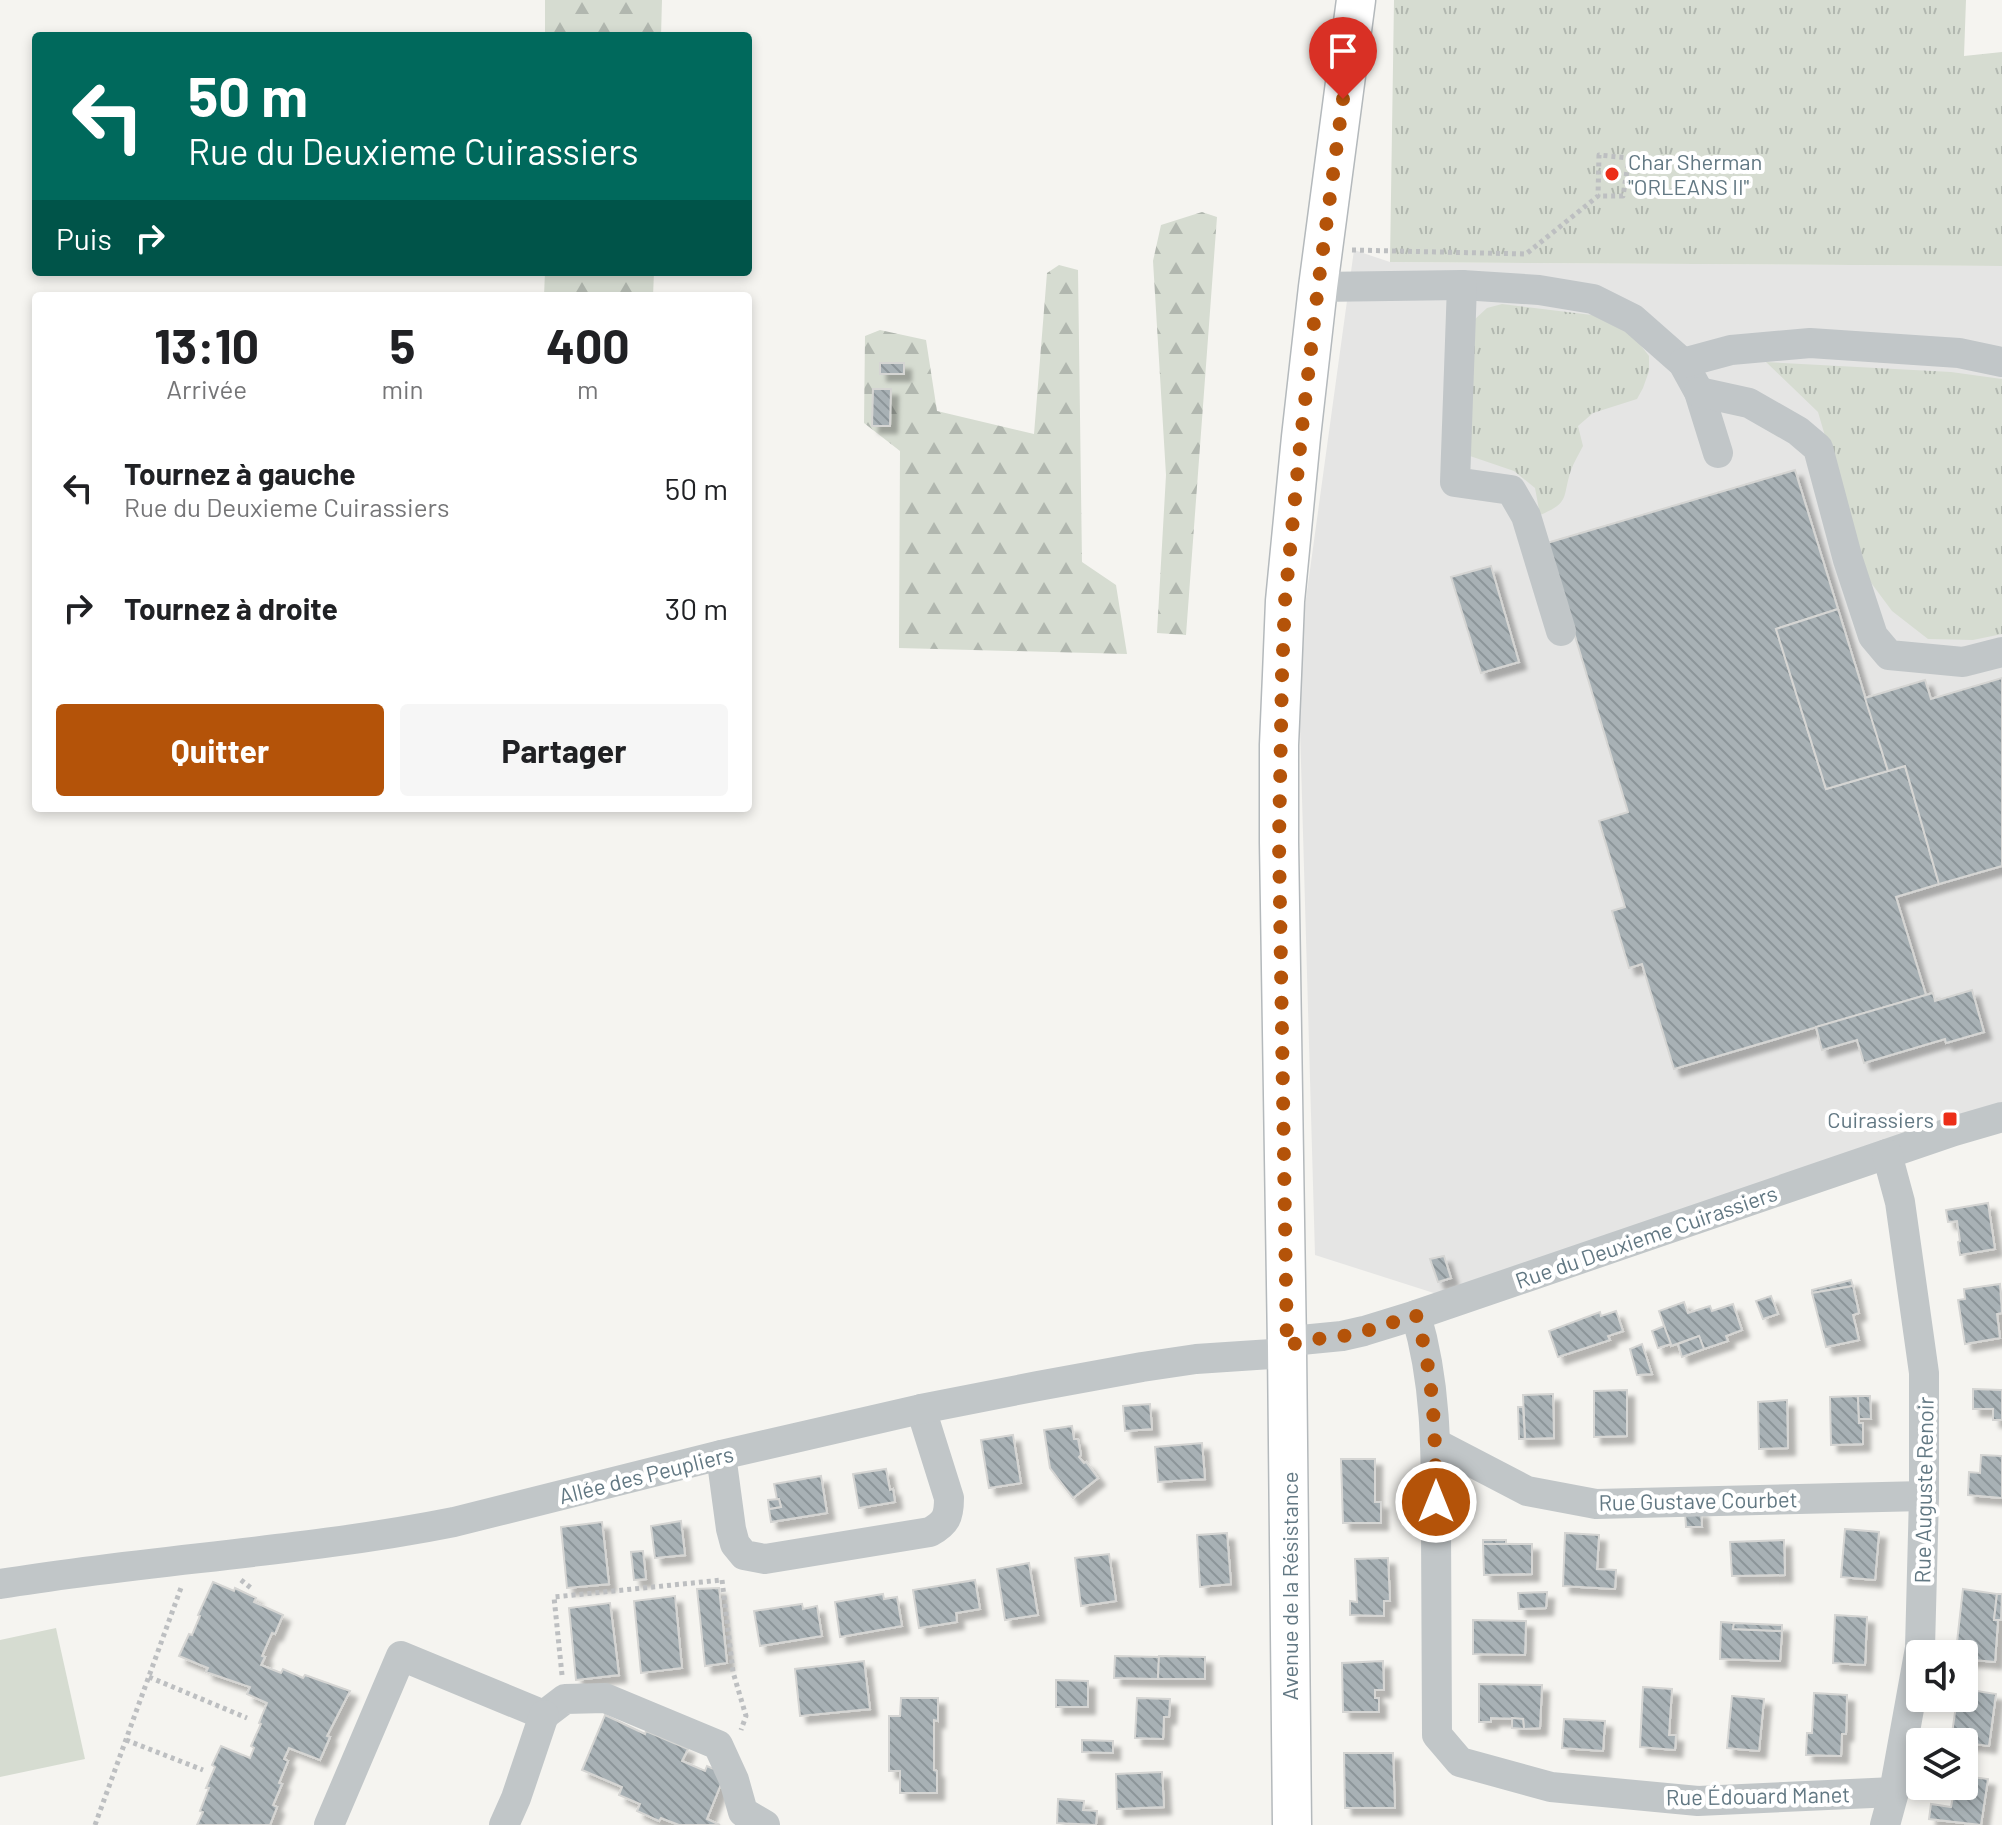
<!DOCTYPE html>
<html lang="fr">
<meta charset="utf-8">
<style>
body{margin:0;font-family:Barlow,sans-serif;background:#f6f6f6;color:#202124;height:100vh;display:flex;flex-direction:column;font-size:30px;white-space:nowrap}
*{box-sizing:border-box;margin:0}
p{font-size:26px;color:#757577}
.icon{flex:none;width:44px;height:44px;fill:none;stroke:currentColor;stroke-width:2;stroke-linecap:round;stroke-linejoin:round}
.map{position:relative;flex:1;overflow:hidden}
.details{position:absolute;left:32px;top:292px;width:720px;height:520px;display:flex;flex-direction:column;background:#fff;border-radius:8px;box-shadow:0 4px 12px #0003}
.details>*{flex:none}
.top-card{position:absolute;left:32px;top:32px;width:720px;height:244px;border-radius:8px;box-shadow:0 4px 12px #0003;background:#00695c;color:#fff;overflow:hidden}
.controls{position:absolute;left:1906px;top:1640px;display:grid;gap:16px}
.controls a{display:grid;place-items:center;width:72px;height:72px;border-radius:8px;background:#fff;box-shadow:0 4px 12px #0003;font-size:40px}
.pin{position:absolute;display:grid;place-items:center;width:68px;height:68px;color:#fff;margin:-82px -34px;border-radius:50% 50% 50% 0;rotate:-45deg;box-shadow:0 0 8px #0007}
.pin .icon{rotate:45deg}
.me{position:absolute;width:88px;margin:-44px;rotate:0deg;stroke-linejoin:round;filter:drop-shadow(0 0 6px #0008)}
.turn{display:flex;align-items:center;gap:28px;height:168px;padding:0 24px;font-size:36px}
.turn .icon{width:104px;height:104px;stroke-width:2.5}
.turn b{display:block;font-size:56px;line-height:68px}
.then{display:flex;align-items:center;height:76px;padding:0 24px;background:#0003;gap:16px;font-size:30px}
.eta{display:flex;justify-content:space-evenly;align-items:center;height:136px;text-align:center}
.eta b{font-size:48px;font-weight:700;line-height:56px}
.primary-button{display:flex;gap:16px;margin-top:auto;padding:16px 24px}
.primary-button a{flex:1;height:92px;border-radius:8px;background:#b45309;color:#fff;font-size:32px;font-weight:700;line-height:92px;text-align:center}
.primary-button a+a{background:#f6f6f6;color:#202124}
ul{padding:0;list-style:none}
li{display:flex;align-items:center;gap:24px;height:120px;padding:0 24px}
li div{flex:1}
li b{display:block;font-size:30px}
li em{font-style:normal}
.map>svg:first-child{display:block}
.built{fill:#e5e5e4}
.grass{fill:url(#grass-tufts)}
.forest{fill:url(#forest-firs)}
.garden{fill:#d6dcd1}
.building{fill:url(#building-back-hatch);stroke:#d5d5d3;stroke-width:2;filter:url(#shadow)}
.lines{fill:none;stroke-linecap:round;stroke-linejoin:round}
.major-casing{stroke:#b4b9bc;stroke-width:41}
.path{stroke:#bdbfc1;stroke-width:5;stroke-dasharray:4 4;stroke-linecap:butt}
.minor{stroke:#c1c6c8;stroke-width:30}
.major{stroke:#fff;stroke-width:38}
.route{stroke:#b45309;stroke-width:14;stroke-dasharray:0 25.2}
.poi-dot{fill:#ec2e18;stroke:#fff;stroke-width:3}
.labels{text-anchor:middle;dominant-baseline:central;stroke-width:8;stroke-linejoin:round;paint-order:stroke}
.poi-label{font-size:22px;fill:#627883;stroke:#fff;text-anchor:start}
.street-label{font-size:22px;fill:#627883;stroke:#fff}
</style>
<div class="map">
<svg width="2002" height="1825" viewBox="0 0 2002 1825">
<defs>
<pattern id="grass-tufts" width="24" height="20" patternUnits="userSpaceOnUse" patternTransform="scale(2)"><rect width="24" height="20" fill="#d6dcd1"/><path d="M3 7l-1-3M5 7V3M7 7l1-3M15 17l-1-3M17 17v-4M19 17l1-3" fill="none" stroke="#b1b7af"/></pattern>
<pattern id="forest-firs" width="22" height="20" patternUnits="userSpaceOnUse" patternTransform="scale(2)"><rect width="22" height="20" fill="#d6dcd1"/><path d="M5 1l3.5 6h-7zM16 11l3.5 6h-7z" fill="#b1b7af"/></pattern>
<pattern id="building-back-hatch" width="6" height="6" patternUnits="userSpaceOnUse" patternTransform="scale(2)"><rect width="6" height="6" fill="#a8b1b5"/><path d="M-1 5l2 2M0 0l6 6M5-1l2 2" fill="none" stroke="#8c9599"/></pattern>
<filter id="shadow"><feDropShadow dx="7" dy="7" stdDeviation="2" flood-color="#0004"/></filter>
</defs>
<rect width="100%" height="100%" fill="#f5f4f0"/>
<!-- built -->
<polygon class="built" points="1354,250 1390,262 2002,266 2002,1102 1440,1295 1315,1255 1298,657"/>
<!-- grass -->
<g class="grass">
<polygon points="1394,0 1966,0 1964,56 2002,52 2002,266 1390,262"/>
<path d="M1502,304L1600,316L1621,327L1639,343L1649,356V371L1643,388L1637,399L1593,413L1578,426L1583,446C1579,454 1574,462 1571,470C1562,497 1571,502 1540,515L1535,488L1514,471L1470,456L1474,320L1487,308Z"/>
<polygon points="1766,362 1951,372 2002,379 2002,634 1973,640 1928,639 1892,611 1866,576 1818,412"/>
</g>
<!-- forest -->
<g class="forest">
<polygon points="545,0 662,0 661,36 545,36"/>
<polygon points="1202,212 1217,217 1186,635 1157,633 1166,475 1153,261 1161,225"/>
<polygon points="1059,265 1078,270 1082,562 1116,585 1127,654 899,648 900,451 864,423 865,336 880,330 926,340 937,411 1034,434 1047,273"/>
<polygon points="545,272 654,272 653,296 544,296"/>
</g>
<!-- garden -->
<polygon class="garden" points="56,1628 85,1759 0,1777 0,1640"/>
<!-- building -->
<g class="building">
<rect x="880" y="363" width="24" height="11"/>
<polygon points="873,389 891,389 890,426 872,426"/>
<polygon points="1795,470 1838,609 1776,629 1826,789 1905,766 1939,884 1896,897 1926,995 1674,1069 1642,964 1629,968 1612,911 1625,907 1599,821 1628,812 1547,543"/>
<polygon points="1491,566 1519,662 1481,673 1451,577"/>
<polygon points="1838,609 1888,771 1826,789 1776,629"/>
<polygon points="2002,678 2002,866 1939,884 1905,766 1888,771 1865,698 1925,680 1931,699"/>
<polygon points="1972,990 1984,1032 1946,1043 1945,1039 1864,1063 1857,1040 1822,1050 1816,1027 1926,995 1933,993 1935,1001"/>
<polygon points="1988,1203 1995,1249 1960,1255 1958,1242 1960,1241 1957,1221 1948,1222 1946,1210"/>
<polygon points="1444,1256 1451,1278 1438,1282 1430,1259"/>
<polygon points="1851,1280 1853,1286 1812,1293 1812,1290"/>
<polygon points="2000,1284 2002,1313 1997,1314 2000,1338 1965,1344 1958,1300 1965,1299 1964,1289"/>
<polygon points="1853,1286 1859,1313 1853,1315 1859,1340 1826,1347 1812,1293"/>
<polygon points="1771,1296 1778,1314 1763,1319 1756,1301"/>
<polygon points="1684,1302 1688,1313 1710,1306 1712,1311 1733,1304 1742,1330 1726,1336 1728,1341 1704,1349 1699,1336 1671,1346 1659,1311"/>
<polygon points="1616,1311 1623,1331 1608,1336 1610,1340 1558,1357 1549,1331 1600,1312 1601,1316"/>
<polygon points="1664,1326 1671,1344 1658,1348 1652,1331"/>
<polygon points="1699,1336 1704,1349 1682,1357 1678,1344"/>
<polygon points="1642,1344 1652,1374 1637,1375 1630,1349"/>
<polygon points="1973,1389 2002,1390 2002,1420 1993,1420 1993,1409 1973,1409"/>
<polygon points="1627,1390 1627,1436 1594,1437 1594,1391"/>
<polygon points="1553,1394 1554,1438 1525,1439 1523,1395"/>
<polygon points="1858,1396 1859,1423 1863,1423 1863,1444 1831,1445 1830,1397"/>
<polygon points="1858,1396 1870,1396 1871,1419 1859,1419"/>
<polygon points="1787,1400 1788,1448 1759,1449 1758,1402"/>
<polygon points="1150,1404 1152,1429 1125,1431 1123,1406"/>
<polygon points="1518,1407 1523,1407 1525,1439 1519,1439"/>
<polygon points="1072,1426 1074,1439 1078,1439 1081,1455 1079,1457 1084,1463 1086,1462 1098,1478 1073,1498 1050,1468 1044,1430"/>
<polygon points="1013,1435 1021,1483 989,1488 981,1440"/>
<polygon points="1202,1443 1205,1479 1158,1482 1155,1447"/>
<polygon points="1981,1455 2002,1456 2002,1498 1968,1495 1969,1472 1980,1473"/>
<polygon points="1341,1459 1375,1459 1375,1502 1381,1502 1381,1523 1343,1523"/>
<polygon points="886,1469 890,1490 893,1489 895,1502 859,1508 853,1474"/>
<polygon points="821,1476 827,1513 771,1522 769,1509 781,1507 779,1499 777,1499 774,1484"/>
<polygon points="779,1499 781,1507 769,1509 768,1500"/>
<polygon points="1685,1511 1701,1511 1702,1527 1686,1527"/>
<polygon points="681,1521 685,1555 655,1558 651,1526"/>
<polygon points="602,1522 609,1584 567,1588 561,1527"/>
<polygon points="1845,1529 1879,1532 1875,1580 1841,1577"/>
<polygon points="1227,1533 1231,1584 1200,1587 1197,1535"/>
<polygon points="1565,1533 1599,1535 1597,1569 1616,1570 1615,1589 1563,1586"/>
<rect x="1483" y="1540" width="23" height="4"/>
<polygon points="1784,1540 1785,1575 1732,1576 1730,1542"/>
<polygon points="1483,1544 1532,1544 1532,1574 1484,1575"/>
<polygon points="643,1551 646,1579 634,1580 631,1552"/>
<polygon points="1109,1554 1116,1601 1081,1606 1075,1558"/>
<polygon points="1388,1558 1390,1601 1384,1601 1384,1616 1350,1615 1350,1601 1357,1602 1355,1559"/>
<polygon points="1029,1563 1038,1615 1005,1620 997,1569"/>
<polygon points="975,1580 980,1609 956,1613 957,1622 919,1628 913,1590"/>
<polygon points="213,1582 234,1591 235,1588 256,1598 254,1602 283,1615 275,1634 272,1633 262,1656 265,1657 261,1665 281,1673 283,1669 303,1678 305,1675 350,1691 327,1736 330,1737 320,1760 289,1748 284,1759 288,1761 279,1783 282,1784 273,1805 277,1807 270,1825 197,1825 203,1812 200,1811 209,1788 206,1788 215,1767 212,1765 221,1746 250,1758 254,1748 251,1746 261,1724 259,1723 267,1703 247,1694 250,1687 206,1672 208,1668 179,1656 189,1634 192,1635 200,1616 198,1615"/>
<polygon points="719,1588 727,1663 705,1666 697,1589"/>
<polygon points="1963,1589 1997,1594 1994,1620 1998,1620 1995,1662 1964,1659 1964,1654 1958,1654 1960,1642 1957,1642"/>
<polygon points="1547,1592 1546,1608 1519,1609 1518,1593"/>
<polygon points="883,1594 884,1599 897,1597 902,1626 840,1637 835,1602"/>
<polygon points="1997,1594 2002,1594 2001,1620 1994,1620"/>
<polygon points="675,1596 682,1668 641,1673 634,1601"/>
<polygon points="610,1603 619,1675 576,1680 569,1608"/>
<polygon points="802,1604 803,1609 817,1606 822,1636 760,1646 754,1611"/>
<polygon points="1835,1615 1867,1617 1865,1665 1833,1663"/>
<polygon points="1473,1620 1526,1621 1525,1655 1473,1654"/>
<polygon points="1721,1622 1734,1623 1733,1629 1782,1631 1780,1661 1720,1659"/>
<polygon points="1734,1623 1782,1625 1782,1631 1733,1629"/>
<polygon points="1115,1656 1159,1657 1158,1679 1114,1678"/>
<polygon points="1159,1656 1205,1657 1205,1679 1158,1679"/>
<polygon points="864,1661 870,1709 800,1716 795,1669"/>
<polygon points="1383,1661 1384,1690 1375,1690 1375,1698 1379,1698 1379,1712 1343,1712 1342,1663"/>
<polygon points="1056,1680 1088,1681 1088,1707 1056,1707"/>
<polygon points="1479,1684 1542,1685 1540,1728 1524,1729 1523,1719 1491,1718 1491,1722 1479,1722"/>
<polygon points="1643,1687 1672,1689 1669,1735 1676,1735 1675,1750 1640,1747"/>
<polygon points="1964,1689 1996,1694 1989,1746 1951,1741 1957,1698 1964,1698"/>
<polygon points="1814,1693 1847,1695 1846,1734 1842,1734 1841,1756 1806,1755 1807,1733 1812,1733"/>
<polygon points="1732,1696 1764,1699 1759,1751 1727,1748"/>
<polygon points="901,1698 938,1698 938,1721 934,1720 934,1770 937,1771 937,1793 900,1793 900,1771 889,1771 889,1716 900,1716"/>
<polygon points="1137,1698 1170,1699 1169,1717 1164,1717 1163,1739 1135,1738"/>
<polygon points="605,1715 645,1734 646,1731 688,1749 682,1761 705,1771 707,1766 725,1774 707,1819 720,1825 679,1825 661,1818 659,1821 637,1811 640,1804 619,1795 622,1787 582,1770"/>
<polygon points="1512,1718 1523,1719 1524,1729 1512,1728"/>
<polygon points="1564,1719 1605,1721 1603,1751 1562,1748"/>
<polygon points="1082,1740 1113,1741 1113,1753 1082,1752"/>
<polygon points="1344,1753 1393,1753 1395,1808 1345,1808"/>
<polygon points="1162,1772 1164,1807 1117,1809 1116,1774"/>
<polygon points="1964,1776 1988,1779 1981,1825 1929,1819 1931,1804 1951,1807 1954,1791 1948,1790 1949,1786 1964,1786"/>
<polygon points="1058,1799 1084,1801 1083,1810 1097,1811 1096,1825 1057,1823"/>
</g>
<g class="lines">
<!-- major casing -->
<g class="major-casing">
<polyline id="major" points="1292,1825 1287,1347 1279,842 1279,745 1282,675 1285,601 1301,437 1318,287 1356,0"/>
</g>
<!-- path -->
<g class="path">
<polyline points="1352,250 1526,254 1598,196 1599,155 1629,158 1623,196 1598,196"/>
<polyline points="241,1580 251,1588"/>
<polyline points="722,1580 733,1672 746,1716 741,1730"/>
<polyline points="562,1675 554,1597 722,1580"/>
<polyline points="149,1677 247,1718"/>
<polyline points="126,1740 203,1770"/>
<polyline points="95,1825 182,1585"/>
</g>
<!-- minor -->
<g class="minor">
<polyline points="1462,285 1539,290 1593,299 1633,319 1683,363 1699,392 1718,453"/>
<polyline points="1318,287 1462,285 1455,482 1511,490 1526,516 1561,631"/>
<polyline points="1683,363 1731,350 1810,343 1959,353 2002,362"/>
<polyline points="1699,392 1749,403 1798,431 1818,448 1848,560 1873,636 1889,655 1963,662 2002,652"/>
<path d="M1416,1315C1437,1385 1436,1454 1436,1527C1436,1596 1437,1665 1437,1735L1460,1762L1551,1787L1698,1801L1894,1792"/>
<polyline points="1435,1443 1527,1491 1596,1504 1924,1496"/>
<path d="M721,1455L731,1529L735,1544L744,1555L765,1559L930,1532C946,1523 949,1517 949,1498L921,1409"/>
<path d="M0,1584C151,1559 304,1552 454,1522L721,1455L921,1409L1038,1386L1142,1367L1196,1359L1272,1354L1301,1340L1342,1336L1364,1331L1416,1315L1954,1131L2002,1117"/>
<polyline points="544,1715 565,1699 605,1698 718,1745 734,1780 743,1812 765,1825"/>
<polyline points="329,1825 401,1656 544,1715"/>
<polyline points="504,1825 516,1798 544,1715"/>
<polyline points="1885,1825 1894,1792 1920,1648 1924,1496 1924,1373 1900,1202 1887,1154"/>
</g>
<!-- major -->
<use href="#major" class="major"/>
</g>
<g class="lines">
<!-- route -->
<path class="route" d="M1343,99L1318,287L1301,437L1285,601L1282,675L1279,842L1287,1347C1306,1338 1323,1339 1343,1336C1368,1332 1392,1322 1416,1315C1435,1378 1435,1436 1436,1502"/>
</g>
<!-- markers -->
<g class="poi-dot">
<circle cx="1612" cy="174" r="8"/>
<rect x="1942" y="1111" width="16" height="16" rx="4"/>
</g>
<g class="labels">
<!-- poi labels -->
<g class="poi-label">
<text x="1628" y="161">Char Sherman<tspan x="1628" dy="25">"ORLEANS II"</tspan></text>
<text x="1934" y="1119" text-anchor="end">Cuirassiers</text>
</g>
<!-- street labels -->
<g class="street-label">
<text transform="translate(1646 1236) rotate(-19)">Rue du Deuxieme Cuirassiers</text>
<text transform="translate(646 1474) rotate(-14)">Allée des Peupliers</text>
<text transform="translate(1923 1490) rotate(-89)">Rue Auguste Renoir</text>
<text transform="translate(1698 1500) rotate(-1)">Rue Gustave Courbet</text>
<text transform="translate(1289 1586) rotate(-90)">Avenue de la Résistance</text>
<text transform="translate(1758 1795) rotate(-1)">Rue Édouard Manet</text>
</g>
</g>
</svg>
<div class="controls">
<a><svg class="icon" aria-label="sound" viewBox="0 0 24 24"><path d="M4 9h4l5-4v14l-5-4H4zM17 9q2 3 0 6"/></svg></a>
<a><svg class="icon" aria-label="layers" viewBox="0 0 24 24"><path d="M12 4l9 5-9 5-9-5zM3 14l9 5 9-5"/></svg></a>
</div>
<div class="pin" style="left:1343px;top:99px;background:#d93025"><svg class="icon" aria-label="arrive" viewBox="0 0 24 24"><path d="M6 21V4h12l-3 4 3 4H6"/></svg></div>
<svg class="me" style="left:1436px;top:1502px" viewBox="-20 -20 40 40"><circle r="17" fill="#b45309" stroke="#fff" stroke-width="3"/><path d="M0-11L8 9 0 5-8 9z" fill="#fff"/></svg>
<div class="top-card">
<div class="turn"><svg class="icon" aria-label="left" viewBox="0 0 24 24"><path d="M17 20v-9H6M10 6l-5 5 5 5"/></svg><div><b>50 m</b>Rue du Deuxieme Cuirassiers</div></div>
<div class="then">Puis<svg class="icon" aria-label="right" viewBox="0 0 24 24"><path d="M7 20v-9h11M14 6l5 5-5 5"/></svg></div>
</div>
<section class="details">
<div class="eta">
<div><b>13:10</b><p>Arrivée</p></div>
<div><b>5</b><p>min</p></div>
<div><b>400</b><p>m</p></div>
</div>
<ul>
<li><svg class="icon" aria-label="left" viewBox="0 0 24 24"><path d="M17 20v-9H6M10 6l-5 5 5 5"/></svg><div><b>Tournez à gauche</b><p>Rue du Deuxieme Cuirassiers</p></div><em>50 m</em></li>
<li><svg class="icon" aria-label="right" viewBox="0 0 24 24"><path d="M7 20v-9h11M14 6l5 5-5 5"/></svg><div><b>Tournez à droite</b></div><em>30 m</em></li>
</ul>
<div class="primary-button"><a>Quitter</a><a>Partager</a></div>
</section>
</div>
